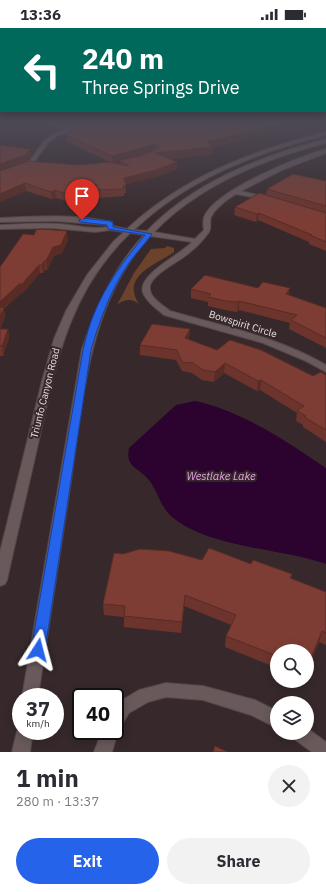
<!DOCTYPE html>
<meta charset="utf-8">
<style>
body{margin:0;font-family:"IBM Plex Sans",sans-serif;background:#f2f2f3;color:#2b2b33;height:100vh;display:flex;flex-direction:column;font-size:15px;white-space:nowrap}
*{box-sizing:border-box;margin:0}
p{font-size:13px;color:#7c7c81}
.icon{flex:none;width:22px;height:22px;fill:none;stroke:currentColor;stroke-width:2;stroke-linecap:round;stroke-linejoin:round}
.map{position:relative;height:724px;overflow:hidden}
.details{display:flex;flex-direction:column;background:#fff;flex:1}
.details>*{flex:none}
.top-card{position:absolute;left:0px;top:0px;width:326px;height:84px;box-shadow:0 2px 10px #0003;background:#00695c;color:#fff;overflow:hidden}
.tools{position:absolute;left:270px;top:616px;display:grid;gap:8px}
.tools a{display:grid;place-items:center;width:44px;height:44px;border-radius:50%;background:#fff;box-shadow:0 2px 10px #0003;font-size:20px}
.speed{position:absolute;left:12px;top:660px;display:flex;gap:8px;font-size:20px;font-weight:700;text-align:center}
.speed>*{display:grid;place-content:center;width:52px;height:52px;border-radius:50%;background:#fff;box-shadow:0 2px 10px #0003;line-height:1}
.speed small{font-size:10px;font-weight:400}
.speed .limit{border:2px solid #111;border-radius:6px;background:#fff;color:#111}
.pin{position:absolute;display:grid;place-items:center;width:34px;height:34px;color:#fff;margin:-41px -17px;border-radius:50% 50% 50% 0;rotate:-45deg;box-shadow:0 0 4px #0007}
.pin .icon{rotate:45deg}
.me{position:absolute;width:44px;margin:-22px;rotate:9deg;stroke-linejoin:round;filter:drop-shadow(0 0 3px #0008)}
.turn{display:flex;align-items:center;gap:14px;height:84px;padding:0 16px;font-size:18px}
.turn .icon{width:52px;height:52px;stroke-width:2.5}
.turn b{display:block;font-size:28px;line-height:34px}
.round{display:grid;place-items:center;flex:none;width:42px;height:42px;border-radius:21px;background:#f2f2f3}
.headline{display:flex;align-items:center;justify-content:space-between;height:68px;padding:0 16px}
h1{font-size:24px;font-weight:700;line-height:30px}
.primary-button{display:flex;gap:8px;margin-top:auto;padding:8px 16px}
.primary-button a{flex:1;height:46px;border-radius:24px;background:#2563eb;color:#fff;font-size:16px;font-weight:700;line-height:46px;text-align:center}
.primary-button a+a{background:#f2f2f3;color:#2b2b33}
.status{display:flex;justify-content:space-between;align-items:center;height:28px;padding:0 20px;background:#fff;direction:ltr}
.status svg{height:11px;fill:currentColor}
.map>svg:first-child{display:block}
.green{fill:#6c422a}
.water{fill:#2c022e}
.lines{fill:none;stroke-linecap:round;stroke-linejoin:round}
.minor-casing{stroke:#524649;stroke-width:2}
.minor{fill:#69595b;fill-rule:evenodd}
.wall{fill:#6c342d;fill-rule:evenodd}
.shaded-wall{fill:#582b24}
.building{fill:#7e3d34;stroke:#582b24}
.route{fill:#2563eb;stroke:#184099}
.labels{text-anchor:middle;dominant-baseline:central;stroke-width:4;stroke-linejoin:round;paint-order:stroke}
.street-label{font-size:10px;fill:#e7dedf;stroke:#37292b}
.water-label{font-size:11px;font-style:italic;fill:#e8a3e9;stroke:#37292b}
</style>
<div class="status"><b>13:36</b><svg viewBox="0 0 49 12"><path d="M0 12V9h3v3zM5 12V6h3v6zM10 12V3h3v9zM15 12V0h3v12zM26 1h20v11H26zM47 4h2v5h-2z"/></svg></div>
<div class="map">
<svg width="326" height="724" viewBox="0 0 326 724">
<rect width="100%" height="100%" fill="#37292b"/>
<!-- green -->
<path class="green" d="M167,218L174,220V224C158,236 120,247 139,276C132,270 124,271 117,277L134,245L151,221L165,220Z"/>
<!-- water -->
<path class="water" d="M195,373C242,383 286,413 326,440V536C281,520 206,520 170,487C160,478 157,461 148,451C138,439 125,439 129,420L176,377Z"/>
<g class="lines">
<!-- minor casing -->
<g class="minor-casing">
<g id="minor">
<path d="M45,94C54,94 61,98 70,99C80,100 92,94 102,94L57,108L48,115L32,137L0,149V145L28,135L44,113L53,106L66,101Z"/>
<path d="M326,104V107C256,125 187,151 134,202L147,203C194,154 261,128 326,111V115C264,131 199,157 154,204L195,211L204,202C203,198 203,193 204,189C215,162 298,129 326,121V125L282,142L241,163L269,170V172L236,166C228,171 216,179 211,189C209,194 212,200 209,204C204,211 197,219 190,224C181,233 153,245 150,258C148,269 163,277 170,283C223,298 278,309 326,337V344L306,333L263,315L164,287C157,281 149,276 144,267C133,248 181,227 192,214L150,208C86,277 83,378 69,466C59,534 48,601 38,669H22L82,321C96,280 114,239 144,207L130,205C68,265 56,335 38,416C28,461 17,506 7,552L5,556L0,558V524L42,353L54,311L66,283L87,247L113,214L124,204L110,202L95,204L52,200L0,201V197C20,196 40,195 60,196C75,197 92,202 107,199V197L55,193L0,194V190C35,188 78,186 112,194L113,198L127,201C183,149 253,122 326,104Z"/>
<polygon points="166,655 203,658 255,672 277,683 277,700 251,687 203,672 166,669 148,674 129,685 121,698 117,699 118,703 112,724 94,724 102,703 115,703 115,678 117,675 139,662"/>
<polygon points="21,696 21,703 33,703 30,724 12,724 17,703"/>
<polygon points="307,700 326,714 326,724 312,724 294,711 292,705 307,705"/>
</g>
</g>
<!-- minor -->
<use href="#minor" class="minor"/>
</g>
<!-- wall -->
<g class="wall">
<path d="M69,94H309L294,99L213,119V126L169,131L177,141L156,149L125,156L126,165H124V168L97,170L96,164L73,173H67L56,170L52,171L26,163L0,174L30,121L31,128L27,133L78,137L121,136L120,132L112,135L67,114L66,107H68L67,105H70V103L80,100V97L74,98ZM151,124L141,128L125,131Z"/>
<polygon points="326,153 326,223 309,216 309,214 258,192 256,194 234,187 235,179 266,167 267,161"/>
<polygon points="68,212 62,225 54,228 47,242 45,242 43,245 40,245 23,265 21,265 4,281 5,289 0,301 8,301 9,310 3,328 0,328 0,239"/>
<polygon points="258,260 289,267 326,280 326,320 289,301 290,295 239,282 237,284 225,282 208,278 208,274 191,270 191,261"/>
<polygon points="190,301 189,310 189,312 217,322 313,348 326,347 326,414 303,399 303,397 296,393 297,385 260,362 257,363 224,345 214,354 202,352 192,345 182,343 176,332 140,327 140,317"/>
<polygon points="123,526 251,536 292,546 291,551 326,564 326,617 319,614 307,645 307,623 277,623 277,640 225,619 226,608 231,597 184,578 181,605 124,599 124,589 104,587 103,576"/>
</g>
<!-- shaded-wall -->
<g class="shaded-wall">
<polygon points="73,94 95,94 74,98"/>
<polygon points="290,94 309,94 294,99 211,120 213,119 213,126 155,132 155,125 207,114"/>
<polygon points="156,116 156,123 112,135 112,128"/>
<polygon points="30,121 31,128 27,134 0,143 0,136"/>
<polygon points="177,134 177,141 156,149 124,157 124,150"/>
<polygon points="25,155 26,163 0,174 0,166"/>
<polygon points="96,156 96,164 73,173 73,166"/>
<polygon points="55,162 56,170 52,171 51,164"/>
<polygon points="259,185 258,192 256,194 257,186"/>
<polygon points="67,203 68,212 62,225 54,228 47,242 46,233 53,219"/>
<polygon points="44,233 45,242 43,245 42,237"/>
<polygon points="39,237 40,245 23,265 21,265 4,281 5,289 0,301 0,274"/>
<polygon points="290,260 289,269 286,266"/>
<polygon points="239,273 239,282 237,284 238,274"/>
<polygon points="8,301 9,310 3,328 2,318"/>
<polygon points="190,301 189,310 185,320 185,310"/>
<polygon points="225,335 224,345 214,354 215,344"/>
<polygon points="261,352 260,362 257,363 258,353"/>
<polygon points="322,603 319,614 307,645 307,640"/>
</g>
<!-- building -->
<g class="building">
<polygon points="87,94 290,94 207,114 213,119 155,125 177,134 156,142 124,150 126,158 123,158 124,161 97,162 96,156 73,166 66,166 55,162 51,164 25,155 0,166 0,143 29,133 78,137 109,134 129,138 120,132 141,128 160,120 156,116 112,128 66,107 70,106 67,105 73,104 70,103 85,100 80,96"/>
<polygon points="0,117 30,121 26,127 0,136"/>
<polygon points="293,146 326,153 326,178 267,161"/>
<polygon points="259,165 326,185 326,214 310,207 312,207 259,185 257,186 235,179"/>
<polygon points="40,201 67,203 61,217 53,219 46,233 44,233 42,237 39,237 22,256 19,256 0,274 0,239 23,206 34,207 36,202"/>
<polygon points="205,247 258,260 263,254 290,260 286,266 326,280 326,310 291,292 297,287 239,273 238,274 226,273 208,269 211,266 191,261"/>
<polygon points="0,279 4,280 0,288"/>
<polygon points="152,296 190,301 185,310 217,322 230,312 261,322 313,348 321,344 326,347 326,402 304,389 306,388 297,383 304,378 261,352 258,353 225,335 215,344 203,342 193,335 182,334 177,322 140,317"/>
<polygon points="0,301 8,301 2,318 0,318"/>
<polygon points="209,520 251,536 253,532 292,546 290,550 326,564 326,605 322,603 307,640 307,623 277,623 277,628 226,608 236,587 185,567 182,594 124,588 125,578 103,576 114,525 123,526 140,521 169,523 202,532"/>
<polygon points="215,718 228,724 213,724"/>
</g>
<!-- sky -->
<linearGradient id="sky" x2="0" y2="1"><stop stop-color="#1e1718"/><stop offset="0.48" stop-color="#4d4955"/><stop offset="1" stop-color="#4d4955" stop-opacity="0"/></linearGradient>
<rect width="326" height="195" fill="url(#sky)"/>
<!-- route -->
<path class="route" d="M82,190L110,193L113,195V199L152,206C145,216 136,225 129,235C111,261 100,291 91,322L45,622L43,626L38,628L33,626L31,622L83,322C86,310 89,297 94,286C106,256 125,231 145,207L108,201L107,197L80,194L79,192Z"/>
<g class="labels">
<!-- street labels -->
<g class="street-label">
<text transform="translate(243 296) rotate(17)">Bowspirit Circle</text>
<text transform="translate(45 365) rotate(-76)">Triunfo Canyon Road</text>
</g>
<!-- water labels -->
<g class="water-label">
<text x="221" y="448">Westlake Lake</text>
</g>
</g>
</svg>
<div class="tools">
<a><svg class="icon" aria-label="search" viewBox="0 0 24 24"><circle cx="10" cy="10" r="6"/><path d="M15 15l6 6"/></svg></a>
<a><svg class="icon" aria-label="layers" viewBox="0 0 24 24"><path d="M12 4l9 5-9 5-9-5zM3 14l9 5 9-5"/></svg></a>
</div>
<div class="speed"><div>37<small>km/h</small></div><div class="limit">40</div></div>
<div class="pin" style="left:82px;top:192px;background:#d93025"><svg class="icon" aria-label="arrive" viewBox="0 0 24 24"><path d="M6 21V4h12l-3 4 3 4H6"/></svg></div>
<svg class="me" style="left:38px;top:622px" viewBox="-20 -20 40 40"><path d="M0-17L14 15 0 8-14 15z" fill="#2563eb" stroke="#fff" stroke-width="4"/></svg>
<div class="top-card">
<div class="turn"><svg class="icon" aria-label="left" viewBox="0 0 24 24"><path d="M17 20v-9H6M10 6l-5 5 5 5"/></svg><div><b>240 m</b>Three Springs Drive</div></div>
</div>
</div>
<section class="details">
<div class="headline"><div><h1>1 min</h1><p>280 m · 13:37</p></div><a class="round"><svg class="icon" aria-label="close" viewBox="0 0 24 24"><path d="M6 6l12 12M18 6L6 18"/></svg></a></div>
<div class="primary-button"><a>Exit</a><a>Share</a></div>
</section>
